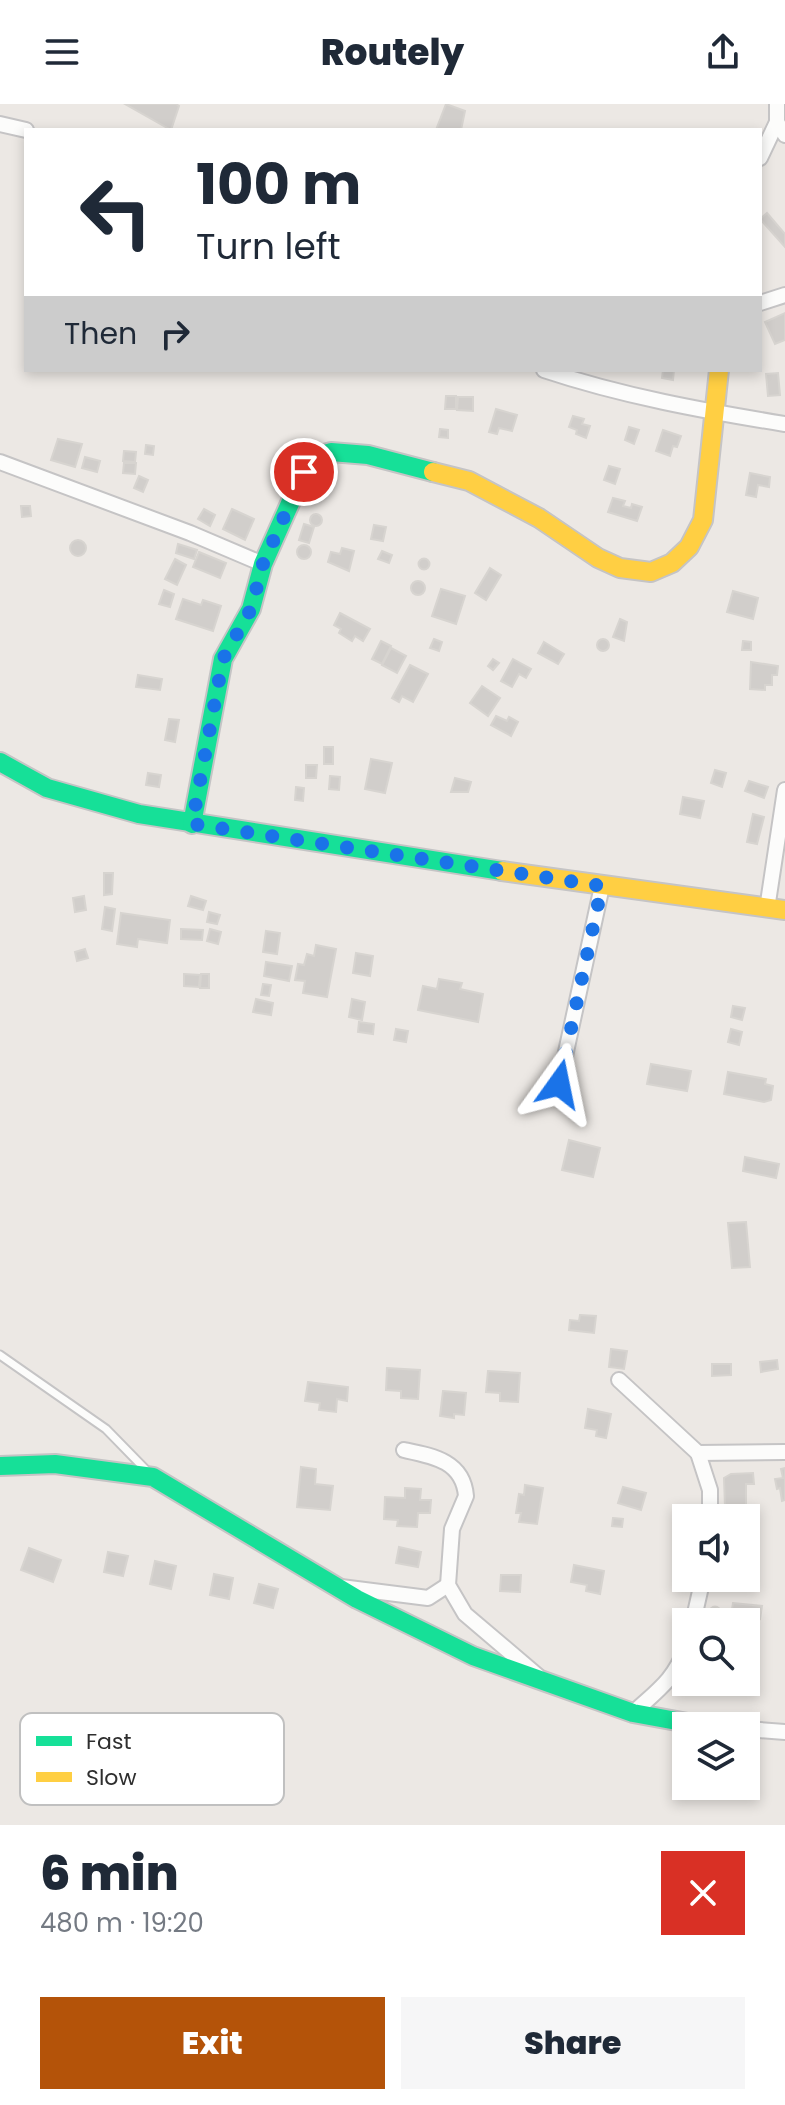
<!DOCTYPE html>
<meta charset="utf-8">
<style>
body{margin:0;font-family:Poppins,sans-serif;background:#f6f6f7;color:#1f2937;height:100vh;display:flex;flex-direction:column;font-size:30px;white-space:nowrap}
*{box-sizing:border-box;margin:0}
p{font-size:26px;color:#747a83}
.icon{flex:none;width:44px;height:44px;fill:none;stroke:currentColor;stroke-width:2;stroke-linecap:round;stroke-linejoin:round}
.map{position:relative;height:1721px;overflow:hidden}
.sheet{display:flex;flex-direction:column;background:#fff;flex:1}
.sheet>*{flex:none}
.hud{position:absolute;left:24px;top:24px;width:738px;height:244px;border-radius:0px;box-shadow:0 4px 12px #0003;background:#fff;color:#1f2937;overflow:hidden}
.buttons{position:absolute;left:672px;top:1400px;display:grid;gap:16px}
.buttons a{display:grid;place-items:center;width:88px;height:88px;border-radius:0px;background:#fff;box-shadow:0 4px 12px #0003;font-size:40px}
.pin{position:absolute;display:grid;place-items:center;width:68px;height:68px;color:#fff;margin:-34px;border:4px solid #fff;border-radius:50%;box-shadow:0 2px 8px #0007}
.me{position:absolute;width:88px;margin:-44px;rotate:12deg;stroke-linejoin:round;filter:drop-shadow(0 0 6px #0008)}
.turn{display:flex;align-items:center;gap:28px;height:168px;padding:0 40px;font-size:36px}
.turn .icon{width:104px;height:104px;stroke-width:2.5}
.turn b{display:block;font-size:56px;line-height:68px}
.then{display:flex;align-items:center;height:76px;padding:0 40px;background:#0003;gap:16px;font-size:30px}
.round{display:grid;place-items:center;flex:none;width:84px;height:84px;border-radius:0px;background:#f6f6f7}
.summary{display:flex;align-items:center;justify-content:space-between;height:136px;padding:0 40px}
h1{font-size:48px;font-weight:800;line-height:60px}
.cta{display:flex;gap:16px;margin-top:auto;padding:16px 40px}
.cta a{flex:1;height:92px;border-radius:0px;background:#b45309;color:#fff;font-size:32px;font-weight:800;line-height:92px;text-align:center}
.cta a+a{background:#f6f6f7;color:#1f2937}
header{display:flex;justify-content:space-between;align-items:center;height:104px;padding:0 40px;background:#fff;font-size:36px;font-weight:800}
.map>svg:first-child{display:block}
.building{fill:#d1cecb;stroke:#d7d4d0;stroke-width:2}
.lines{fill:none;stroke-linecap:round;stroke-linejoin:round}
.lane-casing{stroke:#c5c4c5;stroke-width:11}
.street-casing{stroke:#c5c4c5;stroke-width:18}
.fast-casing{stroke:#c5c4c5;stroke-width:22}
.slow-casing{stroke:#c5c4c5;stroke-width:22}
.lane{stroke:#fcfcfb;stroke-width:7}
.street{stroke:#fcfcfb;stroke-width:14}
.fast{stroke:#16e098;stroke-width:18}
.slow{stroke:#ffcf43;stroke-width:18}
.route{stroke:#1a73e8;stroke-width:14;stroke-dasharray:0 25.2}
.key{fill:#fff;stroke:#c0c0c0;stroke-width:2}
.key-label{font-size:22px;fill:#2e2e2e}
</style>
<header><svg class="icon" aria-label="menu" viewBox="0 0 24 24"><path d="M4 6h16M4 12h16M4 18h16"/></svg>Routely<svg class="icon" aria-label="share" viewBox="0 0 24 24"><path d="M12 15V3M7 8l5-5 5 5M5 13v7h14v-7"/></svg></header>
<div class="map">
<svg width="785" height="1721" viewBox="0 0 785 1721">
<rect width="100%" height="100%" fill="#ece8e4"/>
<!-- building -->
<g class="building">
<polygon points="125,0 176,0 179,2 171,26"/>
<polygon points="446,0 465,7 461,26 436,26"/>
<polygon points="767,109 785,130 785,143 760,115"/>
<polygon points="785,209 785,236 775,240 765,218"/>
<polygon points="663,266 674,266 673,276 662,274"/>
<polygon points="778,269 780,291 768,292 766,270"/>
<polygon points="446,292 456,292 456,305 445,305"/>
<polygon points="458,293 473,293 473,307 457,306"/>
<polygon points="496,305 517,311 512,327 499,324 497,330 489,328"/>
<polygon points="573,312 584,315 582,320 590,322 586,334 576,330 577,326 569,323"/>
<polygon points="629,323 639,326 634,340 625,336"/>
<polygon points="440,325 448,326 448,334 439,333"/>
<polygon points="663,326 681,332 677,343 673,342 670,352 656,347"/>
<polygon points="58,335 82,340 75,363 51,356"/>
<polygon points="146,341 154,342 153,351 145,350"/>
<polygon points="124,347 136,348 135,358 123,357"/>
<polygon points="85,353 100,357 97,368 82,364"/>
<polygon points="124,359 136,359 135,370 123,369"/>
<polygon points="609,362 620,365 615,380 604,376"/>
<polygon points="750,369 770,373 769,383 758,381 756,393 746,391"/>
<polygon points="139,372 148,376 143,388 134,384"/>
<polygon points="613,394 625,397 623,402 631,404 632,400 642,403 637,417 608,408"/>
<polygon points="21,402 30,402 31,412 22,413"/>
<polygon points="204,405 215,411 210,422 198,415"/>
<polygon points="232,405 254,415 245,436 223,425"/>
<circle cx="316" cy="416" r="6"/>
<polygon points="304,420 314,423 309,439 299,436"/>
<polygon points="374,421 386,423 383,437 371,435"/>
<circle cx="78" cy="444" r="8"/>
<polygon points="178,440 197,446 194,455 176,449"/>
<circle cx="304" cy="448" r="7"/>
<polygon points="342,444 354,447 349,467 328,458 331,448 340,450"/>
<polygon points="382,447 392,451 389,459 378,455"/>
<polygon points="199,448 226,459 220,474 193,463"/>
<circle cx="424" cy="460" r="5.5"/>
<polygon points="175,455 186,461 177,481 165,475"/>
<polygon points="490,464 501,471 486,496 475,489"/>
<circle cx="418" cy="484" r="7"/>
<polygon points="441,485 465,492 456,520 432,512"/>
<polygon points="164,486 174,490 170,503 159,500"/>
<polygon points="733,487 758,494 753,515 727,508"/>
<polygon points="183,495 201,501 203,496 221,502 213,527 176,515"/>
<polygon points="340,509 370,525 363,537 355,532 352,537 339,529 341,525 334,521"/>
<polygon points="620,515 627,518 624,537 613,533"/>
<polygon points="434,535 442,538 439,547 430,544"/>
<circle cx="603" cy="541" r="6"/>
<polygon points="381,537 391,542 382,560 372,555"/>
<polygon points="743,537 751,538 751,546 742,546"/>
<polygon points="544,538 564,550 558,560 538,549"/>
<polygon points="391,544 406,552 397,569 382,561"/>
<polygon points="493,555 499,559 493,566 488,562"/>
<polygon points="513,555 531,565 526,574 519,570 512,583 501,577"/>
<polygon points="751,558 778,562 777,571 772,571 772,581 765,581 765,586 750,585"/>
<polygon points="410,561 428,570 413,598 402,592 399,598 392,594"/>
<polygon points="138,571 162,575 160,586 136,583"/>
<polygon points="482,582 500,594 488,612 470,599"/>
<polygon points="496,612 507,617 509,613 518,618 511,632 491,621"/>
<polygon points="169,615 179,616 175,638 165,636"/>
<rect x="324" y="643" width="9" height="17"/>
<polygon points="371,655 392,659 385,689 365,685"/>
<polygon points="306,661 317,661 316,674 306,674"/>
<polygon points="715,666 726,669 722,683 711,679"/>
<polygon points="148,669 161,671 159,683 146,681"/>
<polygon points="330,672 340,673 339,686 329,685"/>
<polygon points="455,674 471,678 468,688 451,688"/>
<polygon points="749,677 768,683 764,694 745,687"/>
<polygon points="296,683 304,684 303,697 295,696"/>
<polygon points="683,693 704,697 700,714 680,710"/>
<polygon points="753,710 764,713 757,740 747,738"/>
<polygon points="104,769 113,769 112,790 104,791"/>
<polygon points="84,792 86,806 75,808 73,794"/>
<polygon points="191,792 206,797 203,806 188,802"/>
<polygon points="105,803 115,805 112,827 102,825"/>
<polygon points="209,808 220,811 217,820 207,818"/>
<polygon points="121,809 170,816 167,839 138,835 137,843 117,840"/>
<polygon points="181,825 203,826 202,836 181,835"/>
<polygon points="210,825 221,828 218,840 207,837"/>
<polygon points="266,827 280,829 277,850 263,848"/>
<polygon points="316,841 336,845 327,893 303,889 305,877 295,876 298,860 304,861 307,850 314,852"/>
<polygon points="85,845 88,854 77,857 75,848"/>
<polygon points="356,849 373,852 370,872 353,869"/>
<polygon points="266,858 292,862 289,877 264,872"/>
<polygon points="184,870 200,871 199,883 184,882"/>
<polygon points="201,870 209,870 209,884 200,884"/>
<polygon points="439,875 462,879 460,885 483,890 478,918 418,906 423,882 437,885"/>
<polygon points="263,880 271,881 269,892 261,891"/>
<polygon points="256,895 273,899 271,911 253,908"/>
<polygon points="352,895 365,898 362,916 349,913"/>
<polygon points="733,902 745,904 742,916 731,913"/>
<polygon points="359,918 374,920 373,930 358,928"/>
<polygon points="396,925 408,927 406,938 394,936"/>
<polygon points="731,925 742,928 739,941 728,938"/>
<polygon points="651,960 691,967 687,987 647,980"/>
<polygon points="728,968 766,975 765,980 773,982 771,996 764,998 724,990"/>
<polygon points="569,1036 600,1044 593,1073 562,1066"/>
<polygon points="745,1053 779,1060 776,1074 743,1067"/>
<polygon points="746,1118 750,1163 732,1164 728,1119"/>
<polygon points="580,1211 596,1212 594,1229 569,1226 570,1216 579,1217"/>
<polygon points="611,1245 627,1247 624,1265 609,1263"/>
<polygon points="777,1256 778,1265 761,1268 760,1258"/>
<polygon points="712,1260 731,1260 731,1271 712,1272"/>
<polygon points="387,1264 420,1266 418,1295 401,1294 401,1287 386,1286"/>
<polygon points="488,1267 520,1269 518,1298 500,1297 500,1289 486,1288"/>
<polygon points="308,1278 348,1283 347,1297 337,1295 336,1308 319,1306 320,1299 305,1297"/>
<polygon points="443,1287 466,1289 464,1311 454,1310 454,1314 440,1312"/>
<polygon points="588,1305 611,1310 606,1334 596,1332 597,1326 585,1324"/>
<polygon points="301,1363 316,1365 315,1380 333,1382 330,1406 297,1403"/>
<polygon points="785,1364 785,1396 782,1397 780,1384 777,1385 775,1375 783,1374 781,1365"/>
<polygon points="753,1369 754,1380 746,1380 746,1402 725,1403 724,1374 731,1370"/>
<polygon points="525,1381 543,1384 537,1420 519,1418 521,1409 516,1409 519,1390 524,1391"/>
<polygon points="623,1383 646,1389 641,1406 618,1399"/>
<polygon points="405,1384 421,1385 420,1396 431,1396 430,1409 418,1409 417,1423 397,1422 398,1416 384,1415 385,1393 405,1394"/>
<polygon points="613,1414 623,1415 622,1423 612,1422"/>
<polygon points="399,1443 421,1448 418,1463 396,1459"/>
<polygon points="29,1444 61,1456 53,1478 21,1466"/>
<polygon points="108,1448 128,1452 123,1472 104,1468"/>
<polygon points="155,1457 176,1462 171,1485 150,1480"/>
<polygon points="574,1461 604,1467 600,1490 586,1487 587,1481 571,1478"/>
<polygon points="214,1470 233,1474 229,1495 210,1491"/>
<polygon points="501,1471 521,1471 520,1488 500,1487"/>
<polygon points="259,1480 278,1485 273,1504 254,1499"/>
<polygon points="733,1499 762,1502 760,1515 731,1511"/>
<circle cx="715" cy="1508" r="5.5"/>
</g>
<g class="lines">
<!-- lane casing -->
<g class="lane-casing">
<polyline id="lane" points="0,1251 106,1325 148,1368"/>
</g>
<!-- street casing -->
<g class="street-casing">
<g id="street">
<polyline points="777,0 777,18 785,31"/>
<polyline points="0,20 26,26"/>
<polyline points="760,54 777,18"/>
<polyline points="760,199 785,191"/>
<path d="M544,266C622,292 704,307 785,320"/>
<polyline points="0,358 190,429 263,460"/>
<polyline points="767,805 785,686"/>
<polyline points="559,980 602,782"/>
<polyline points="619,1276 698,1349 785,1348"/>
<path d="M404,1346C433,1352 463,1357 466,1392L452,1425L448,1481L465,1510L538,1572"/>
<polyline points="698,1349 710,1386 710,1414"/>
<polyline points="341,1483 428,1494 448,1481"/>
<polyline points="693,1518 703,1474"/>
<path d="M633,1609C658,1586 674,1576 686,1544"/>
<polyline points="746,1625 785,1628"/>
</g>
</g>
<!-- fast casing -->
<g class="fast-casing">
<g id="fast">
<polyline points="0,658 47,684 139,710 502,767"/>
<polyline points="192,720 223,555 251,505 263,460 304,368 318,352 331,348 368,351 433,368"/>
<polyline points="0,1362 55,1360 153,1373 357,1495 473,1552 633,1609 704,1622"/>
</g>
</g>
<!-- slow casing -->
<g class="slow-casing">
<g id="slow">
<polyline points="433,368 469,377 539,414 598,454 620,464 651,468 672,459 689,443 703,416 719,266"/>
<polyline points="502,767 785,806"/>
</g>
</g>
<!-- lane -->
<use href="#lane" class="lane"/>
<!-- street -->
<use href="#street" class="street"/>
<!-- fast -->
<use href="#fast" class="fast"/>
<!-- slow -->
<use href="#slow" class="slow"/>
</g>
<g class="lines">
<!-- route -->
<polyline class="route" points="304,368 263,460 251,505 223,555 192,720 602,782 559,980"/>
</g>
<!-- legend -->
<rect x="20" y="1609" width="264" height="92" rx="12" class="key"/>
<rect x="36" y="1632" width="36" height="10" fill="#16e098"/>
<rect x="36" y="1668" width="36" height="10" fill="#ffcf43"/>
<g class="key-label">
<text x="86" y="1645">Fast</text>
<text x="86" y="1681">Slow</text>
</g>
</svg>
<div class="buttons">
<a><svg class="icon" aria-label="sound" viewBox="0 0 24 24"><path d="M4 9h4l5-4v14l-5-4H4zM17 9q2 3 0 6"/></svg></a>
<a><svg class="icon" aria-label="search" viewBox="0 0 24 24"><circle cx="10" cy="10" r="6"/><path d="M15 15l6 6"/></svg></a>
<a><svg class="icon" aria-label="layers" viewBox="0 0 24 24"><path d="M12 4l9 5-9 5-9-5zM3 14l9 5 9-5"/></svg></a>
</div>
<div class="pin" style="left:304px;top:368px;background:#d93025"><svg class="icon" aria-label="arrive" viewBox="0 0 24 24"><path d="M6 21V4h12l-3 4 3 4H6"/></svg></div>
<svg class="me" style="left:559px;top:980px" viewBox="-20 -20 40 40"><path d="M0-17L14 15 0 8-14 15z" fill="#1a73e8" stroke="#fff" stroke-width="4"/></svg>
<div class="hud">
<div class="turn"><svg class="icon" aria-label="left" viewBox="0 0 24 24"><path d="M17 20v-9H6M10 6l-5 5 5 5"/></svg><div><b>100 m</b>Turn left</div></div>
<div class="then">Then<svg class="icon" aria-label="right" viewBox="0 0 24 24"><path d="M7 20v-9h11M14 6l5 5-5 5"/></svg></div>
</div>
</div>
<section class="sheet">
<div class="summary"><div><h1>6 min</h1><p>480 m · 19:20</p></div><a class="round" style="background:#d93025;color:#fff"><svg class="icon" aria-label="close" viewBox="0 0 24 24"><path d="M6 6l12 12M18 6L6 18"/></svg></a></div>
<div class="cta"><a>Exit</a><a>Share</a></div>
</section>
